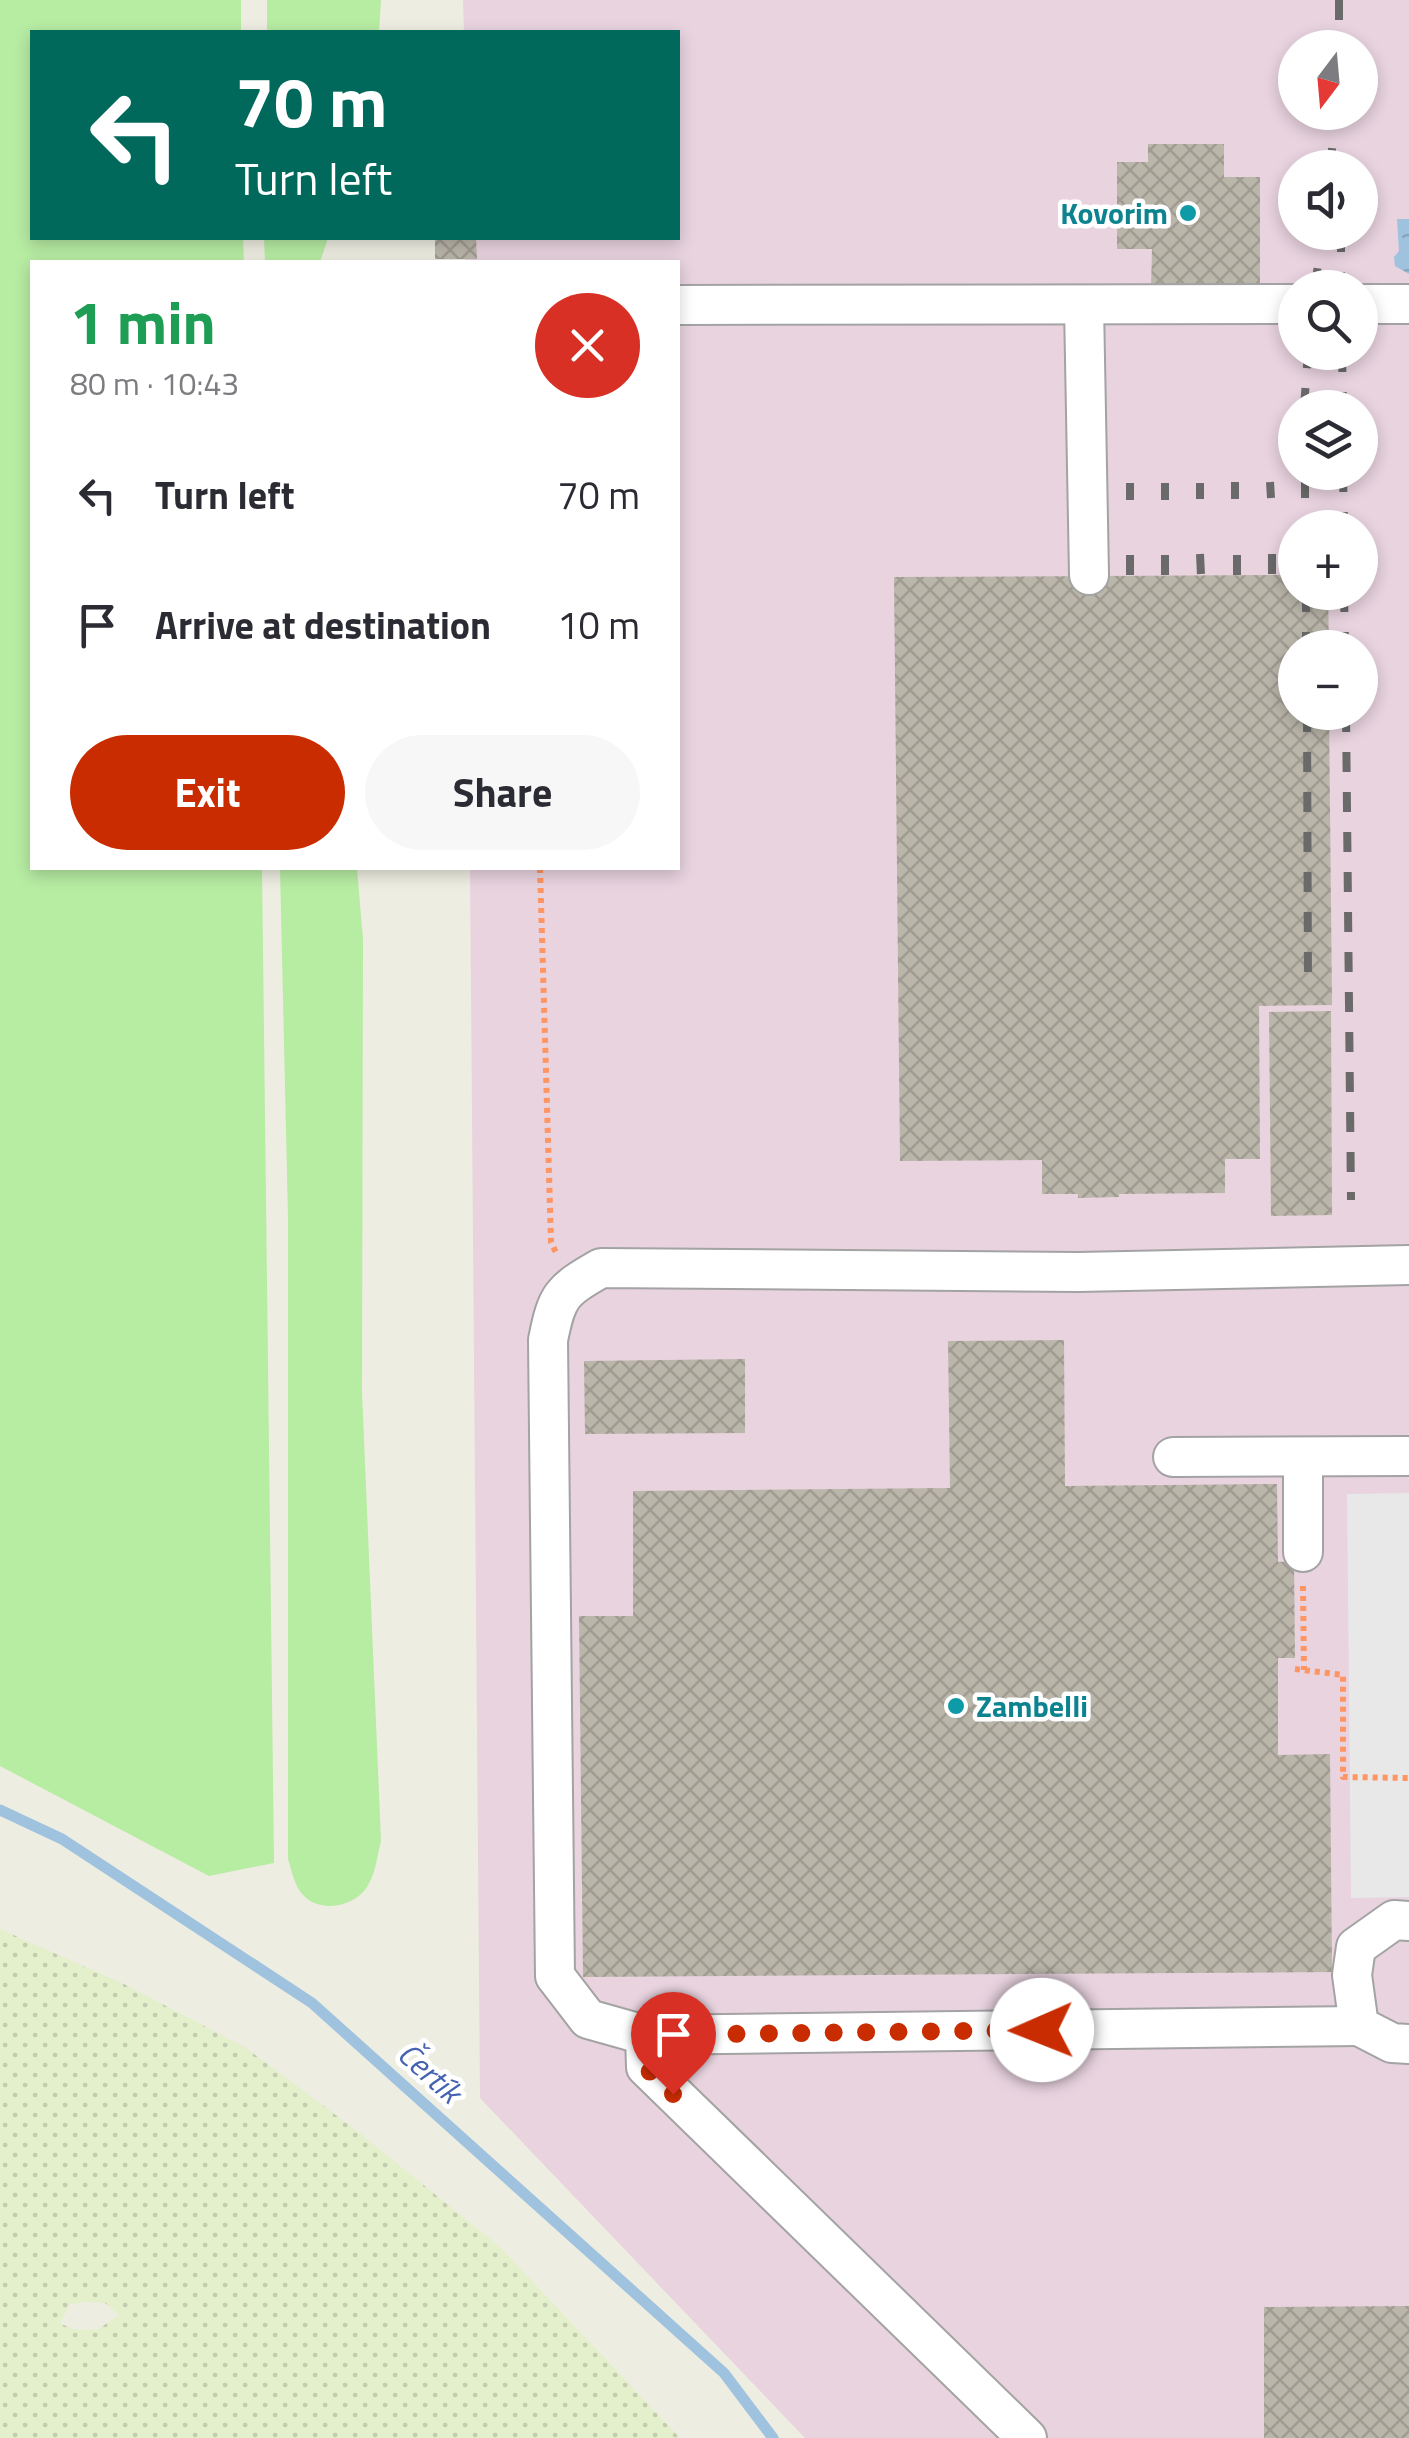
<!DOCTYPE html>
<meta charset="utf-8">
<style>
body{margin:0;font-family:"Titillium Web",sans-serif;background:#f7f7f7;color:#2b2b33;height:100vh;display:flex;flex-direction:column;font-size:38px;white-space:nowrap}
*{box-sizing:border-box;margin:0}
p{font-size:32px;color:#7c7c81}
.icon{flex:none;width:55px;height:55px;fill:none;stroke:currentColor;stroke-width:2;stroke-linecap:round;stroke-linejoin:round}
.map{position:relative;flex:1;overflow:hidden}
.side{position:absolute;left:30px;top:260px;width:650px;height:610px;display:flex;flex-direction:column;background:#fff;border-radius:0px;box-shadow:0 5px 15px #0003}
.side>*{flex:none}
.guide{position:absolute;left:30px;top:30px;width:650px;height:210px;border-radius:0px;box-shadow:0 5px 15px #0003;background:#00695c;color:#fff;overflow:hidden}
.needle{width:65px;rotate:196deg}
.controls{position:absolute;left:1278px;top:30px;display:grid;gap:20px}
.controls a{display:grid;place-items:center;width:100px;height:100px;border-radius:50%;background:#fff;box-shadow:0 5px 15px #0003;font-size:50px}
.pin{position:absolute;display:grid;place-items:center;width:85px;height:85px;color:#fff;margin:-102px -42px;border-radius:50% 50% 50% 0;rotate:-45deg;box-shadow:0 0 10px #0007}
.pin .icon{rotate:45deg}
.me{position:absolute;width:110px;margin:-55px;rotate:269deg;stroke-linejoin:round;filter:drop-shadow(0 0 8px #0008)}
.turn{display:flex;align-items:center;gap:35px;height:210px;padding:0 40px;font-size:45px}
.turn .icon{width:130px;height:130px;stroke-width:2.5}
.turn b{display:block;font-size:70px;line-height:85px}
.round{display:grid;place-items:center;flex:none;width:105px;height:105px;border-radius:52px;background:#f7f7f7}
.headline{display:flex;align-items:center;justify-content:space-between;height:170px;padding:0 40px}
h1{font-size:60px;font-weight:700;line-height:75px;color:#1e9e55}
.cta{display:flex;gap:20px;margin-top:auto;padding:20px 40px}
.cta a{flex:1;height:115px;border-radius:60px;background:#c92c00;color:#fff;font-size:40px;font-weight:700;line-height:115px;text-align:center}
.cta a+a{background:#f7f7f7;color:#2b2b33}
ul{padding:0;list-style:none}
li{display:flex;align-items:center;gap:30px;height:130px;padding:0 40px}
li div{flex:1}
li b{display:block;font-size:38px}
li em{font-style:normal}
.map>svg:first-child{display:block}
.industrial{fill:#e8d3df;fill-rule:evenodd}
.farmland{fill:url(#farmland-dots);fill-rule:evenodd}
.grass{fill:#b7eca3}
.parking{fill:#e8e8e8}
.water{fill:url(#water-ripples)}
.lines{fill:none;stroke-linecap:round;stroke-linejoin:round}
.stream{stroke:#9fc2df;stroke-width:11}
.building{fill:url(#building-cross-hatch)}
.minor-casing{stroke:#a3a3a3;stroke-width:42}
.path{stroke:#ff9562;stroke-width:6;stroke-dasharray:5 5;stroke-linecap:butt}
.minor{stroke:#fff;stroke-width:38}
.rail{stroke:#6a6a6a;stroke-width:8;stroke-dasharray:20 20;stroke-linecap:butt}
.route{stroke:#c92c00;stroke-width:18;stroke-dasharray:0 32.4}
.culture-dot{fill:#0f9aa8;stroke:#fff;stroke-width:4}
.labels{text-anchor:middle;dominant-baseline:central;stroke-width:9;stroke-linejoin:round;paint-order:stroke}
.culture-label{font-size:30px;font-weight:bold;fill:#0d838f;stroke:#fff;text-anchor:end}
.water-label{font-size:32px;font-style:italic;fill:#4462b1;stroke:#fff}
</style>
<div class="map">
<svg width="1409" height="2438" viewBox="0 0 1409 2438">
<defs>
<pattern id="farmland-dots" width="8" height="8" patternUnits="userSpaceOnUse" patternTransform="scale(2.5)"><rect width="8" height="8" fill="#e4efcb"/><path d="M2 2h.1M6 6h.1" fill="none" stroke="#c3ccae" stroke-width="1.8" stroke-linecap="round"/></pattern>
<pattern id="water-ripples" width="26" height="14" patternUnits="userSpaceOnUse" patternTransform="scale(2.5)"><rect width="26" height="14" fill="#9fc2df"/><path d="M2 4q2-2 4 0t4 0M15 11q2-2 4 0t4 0" fill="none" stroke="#88a6bf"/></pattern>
<pattern id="building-cross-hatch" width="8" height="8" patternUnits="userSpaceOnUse" patternTransform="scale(2.5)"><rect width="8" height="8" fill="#bbb6aa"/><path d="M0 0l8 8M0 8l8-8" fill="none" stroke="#a09c92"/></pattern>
</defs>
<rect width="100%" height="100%" fill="#eeede1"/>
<!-- industrial -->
<path class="industrial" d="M463,0H1409V2438H805L480,2098L470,868H678V262H465V238H678V32H464ZM1295,48H1360V112H1295ZM1295,168H1360V232H1295ZM1295,288H1360V352H1295ZM1295,408H1360V472H1295ZM1295,528H1360V592H1295ZM1295,648H1360V712H1295Z"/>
<!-- farmland -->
<path class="farmland" d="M0,1929L126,1985L246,2048L357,2131L501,2248L680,2438H0ZM88,2302L105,2303L119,2315L97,2330L72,2329L60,2323L70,2304Z"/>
<!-- grass -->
<g class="grass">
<polygon points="0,0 241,0 241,32 32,32 32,238 243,238 244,262 32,262 32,868 262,868 274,1863 209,1876 0,1766"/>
<polygon points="267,0 381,0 379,32 267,32"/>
<polygon points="264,238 328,238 320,262 265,262"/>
<path d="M280,868H357L363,940L362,1392L381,1841C377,1856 376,1873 367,1887C354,1907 321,1913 304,1896C294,1886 292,1871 288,1859V1218Z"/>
</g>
<!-- parking -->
<polygon class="parking" points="1409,1493 1409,1897 1351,1898 1347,1494"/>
<!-- water -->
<polygon class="water" points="1397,219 1409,219 1409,274 1395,266 1394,257 1399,251"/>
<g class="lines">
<!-- stream -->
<polyline class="stream" points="0,1810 62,1839 312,2003 724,2373 773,2438"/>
</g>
<!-- building -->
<g class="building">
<polygon points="1148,144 1224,144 1224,177 1260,177 1260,289 1151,289 1152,249 1117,249 1117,162 1148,162"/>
<polygon points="435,238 476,238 477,259 435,259"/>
<polygon points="1295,575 1295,592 1328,592 1329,648 1295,648 1295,712 1329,712 1332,1005 1259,1006 1260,1159 1225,1159 1225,1193 1119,1194 1119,1197 1078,1198 1078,1194 1042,1194 1042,1160 900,1161 894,577"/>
<polygon points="1331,1011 1332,1215 1271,1216 1269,1012"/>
<polygon points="1064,1340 1065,1486 1277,1484 1278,1562 1294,1561 1295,1658 1278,1658 1278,1755 1330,1754 1332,1972 583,1977 579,1616 633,1616 633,1491 950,1488 948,1341"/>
<polygon points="745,1359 745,1433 585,1434 584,1361"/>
<polygon points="1409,2306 1409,2438 1264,2438 1264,2307"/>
</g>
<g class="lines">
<!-- minor casing -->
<g class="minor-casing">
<g id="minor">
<polyline points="1360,304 1409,304"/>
<polyline points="678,305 1295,304"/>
<polyline points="1084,305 1089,575"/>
<polyline points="1173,1457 1409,1456"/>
<polyline points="1303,1458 1303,1552"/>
<polyline points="1409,1921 1394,1920 1356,1947 1352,1975 1359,2026 1392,2043 1409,2044"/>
<path d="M1359,2026L645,2035L588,2019L555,1976L548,1340C557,1295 561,1291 601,1268L1078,1272L1409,1265"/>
<polyline points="645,2035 646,2067 1027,2438"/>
</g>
</g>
<!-- path -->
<g class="path">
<polyline points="540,868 551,1242 557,1255"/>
<polyline points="1303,1586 1304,1670"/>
<polyline points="1295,1669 1343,1675 1343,1777 1409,1778"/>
</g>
<!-- minor -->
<use href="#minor" class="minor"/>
<!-- rail -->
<g class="rail">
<polyline points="1339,0 1339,48"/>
<polyline points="1330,168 1336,112"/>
<polyline points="1341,232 1341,288"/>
<polyline points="1315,288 1322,232"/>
<polyline points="1342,352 1343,408"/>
<polyline points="1304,408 1308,352"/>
<polyline points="1343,472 1344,528"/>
<polyline points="1270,482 1271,498"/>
<polyline points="1305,482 1305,498"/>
<polyline points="1165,483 1165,500"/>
<polyline points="1200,483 1200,499"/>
<polyline points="1235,499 1235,482"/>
<polyline points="1130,500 1130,483"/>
<polyline points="1200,554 1201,575"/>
<polyline points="1272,554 1272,575"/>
<polyline points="1130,575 1130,555"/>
<polyline points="1165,575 1165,555"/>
<polyline points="1237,575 1237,554"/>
<polyline points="1306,592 1306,648"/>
<polyline points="1344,592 1345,648"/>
<polyline points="1307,712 1308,986"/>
<polyline points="1346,712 1351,1200"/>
</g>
</g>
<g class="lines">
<!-- route -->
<polyline class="route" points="673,2094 646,2068 645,2035 1042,2030"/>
</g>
<!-- markers -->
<g class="culture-dot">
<circle cx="1188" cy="213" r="10"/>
<circle cx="956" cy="1706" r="10"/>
</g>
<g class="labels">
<!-- culture labels -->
<g class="culture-label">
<text x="1168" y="213">Kovorim</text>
<text x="976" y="1706" text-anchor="start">Zambelli</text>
</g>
<!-- water labels -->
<g class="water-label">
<text transform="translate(430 2072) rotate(42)">Čertík</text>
</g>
</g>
</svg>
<div class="controls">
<a><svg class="needle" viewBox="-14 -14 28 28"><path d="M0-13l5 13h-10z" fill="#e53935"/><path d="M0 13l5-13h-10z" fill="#7c7c81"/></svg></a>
<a><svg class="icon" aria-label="sound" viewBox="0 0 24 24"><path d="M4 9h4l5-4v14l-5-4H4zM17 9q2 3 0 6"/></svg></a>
<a><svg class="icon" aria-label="search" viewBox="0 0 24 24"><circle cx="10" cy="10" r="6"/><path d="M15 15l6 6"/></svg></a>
<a><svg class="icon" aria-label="layers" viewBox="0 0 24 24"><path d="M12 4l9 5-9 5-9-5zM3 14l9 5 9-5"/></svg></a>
<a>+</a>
<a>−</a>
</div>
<div class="pin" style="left:673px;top:2094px;background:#d93025"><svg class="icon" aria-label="arrive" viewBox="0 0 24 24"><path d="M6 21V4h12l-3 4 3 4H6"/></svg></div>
<svg class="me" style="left:1042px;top:2030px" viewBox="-20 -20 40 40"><circle r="19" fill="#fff"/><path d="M0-13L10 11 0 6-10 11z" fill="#c92c00"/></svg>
<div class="guide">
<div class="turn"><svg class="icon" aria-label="left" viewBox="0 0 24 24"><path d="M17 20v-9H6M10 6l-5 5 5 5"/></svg><div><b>70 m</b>Turn left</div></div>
</div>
<section class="side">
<div class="headline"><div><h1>1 min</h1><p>80 m · 10:43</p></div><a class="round" style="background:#d93025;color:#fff"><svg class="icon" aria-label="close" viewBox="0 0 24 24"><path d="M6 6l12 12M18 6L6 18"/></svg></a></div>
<ul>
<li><svg class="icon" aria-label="left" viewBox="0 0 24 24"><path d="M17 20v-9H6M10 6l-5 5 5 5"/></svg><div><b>Turn left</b></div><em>70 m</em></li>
<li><svg class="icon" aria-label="arrive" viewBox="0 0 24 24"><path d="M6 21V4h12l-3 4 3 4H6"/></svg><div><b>Arrive at destination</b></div><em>10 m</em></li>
</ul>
<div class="cta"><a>Exit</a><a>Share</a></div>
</section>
</div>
